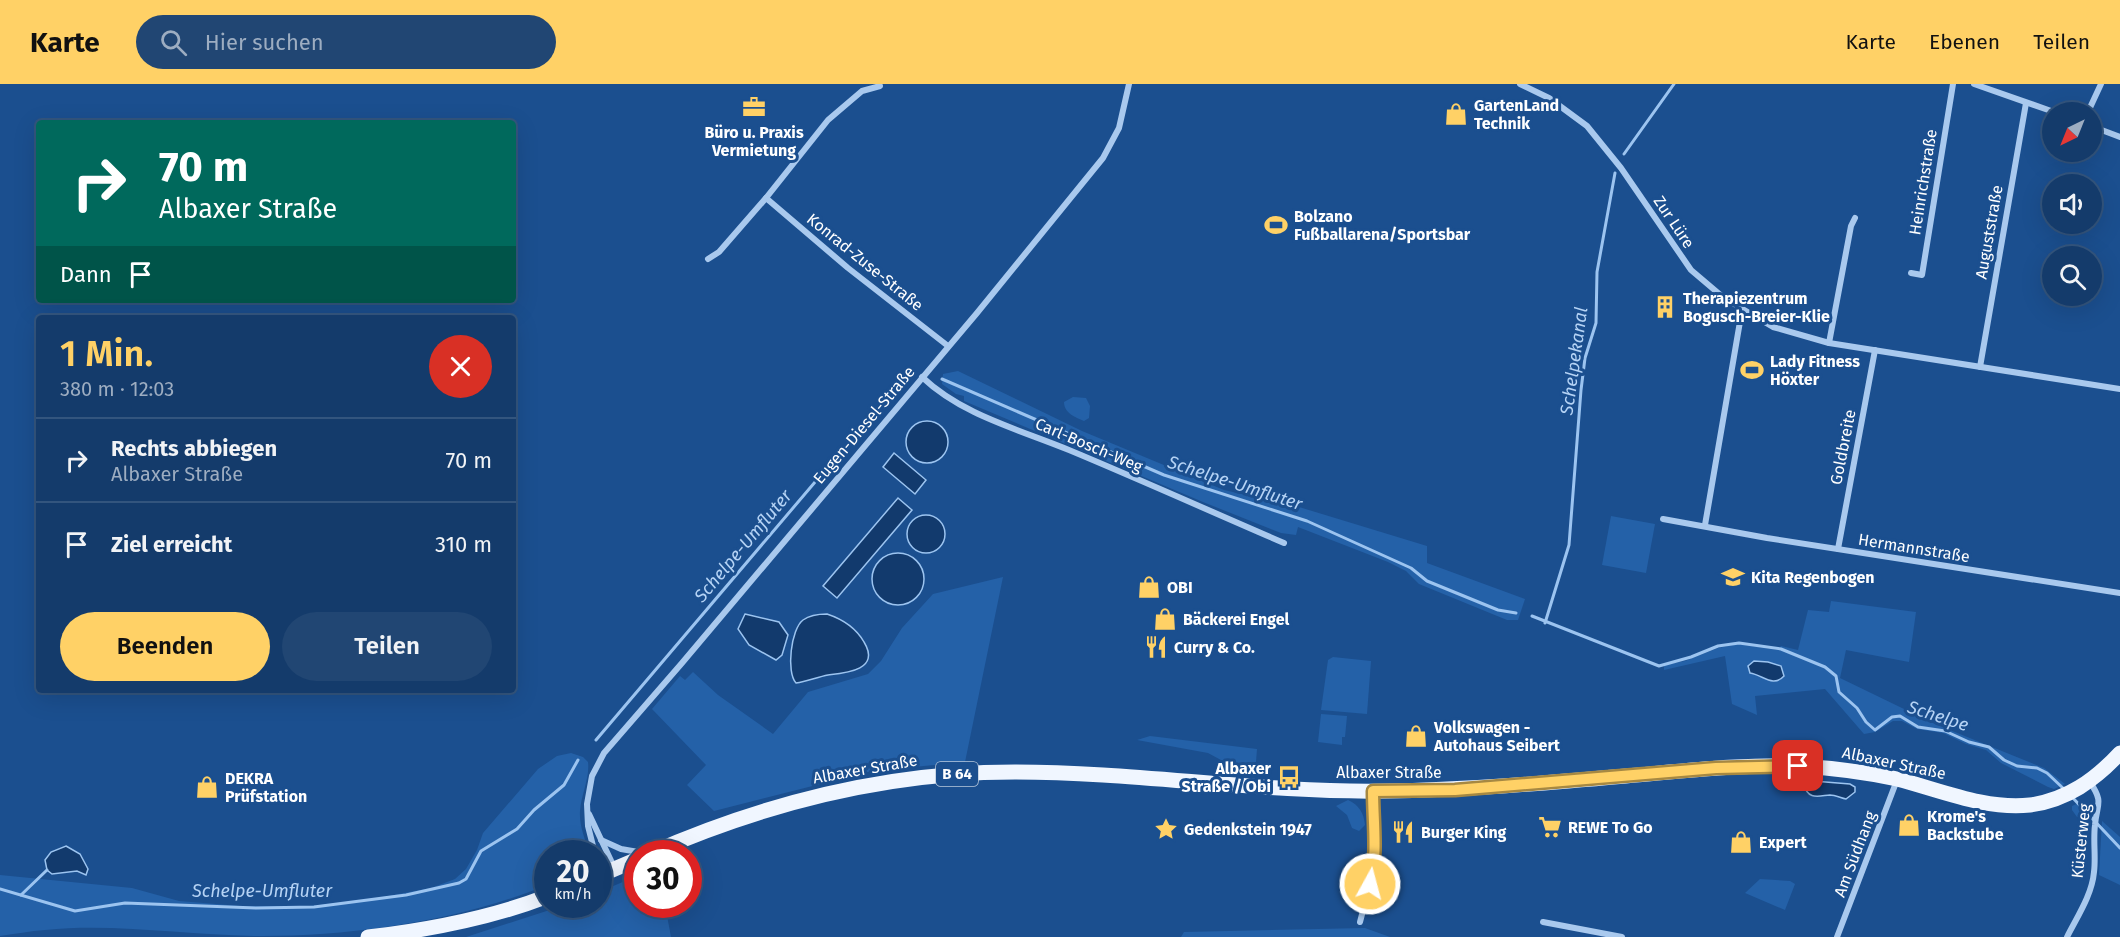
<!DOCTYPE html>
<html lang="de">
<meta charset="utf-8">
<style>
body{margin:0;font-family:"Fira Sans",sans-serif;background:#214673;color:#f1f3f6;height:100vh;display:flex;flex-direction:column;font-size:22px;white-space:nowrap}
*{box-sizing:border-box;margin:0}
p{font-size:20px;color:#9dadc1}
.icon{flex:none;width:33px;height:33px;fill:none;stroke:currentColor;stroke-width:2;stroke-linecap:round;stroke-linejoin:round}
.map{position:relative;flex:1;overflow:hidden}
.sheet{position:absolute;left:36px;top:231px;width:480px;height:378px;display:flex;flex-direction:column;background:#143b6b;border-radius:6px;box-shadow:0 6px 24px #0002,0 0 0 2px #33557e}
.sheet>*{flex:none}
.guide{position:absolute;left:36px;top:36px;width:480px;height:183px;border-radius:6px;box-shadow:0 6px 24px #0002,0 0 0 2px #33557e;background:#00695c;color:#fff;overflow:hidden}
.needle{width:39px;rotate:223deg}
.tools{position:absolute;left:2042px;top:18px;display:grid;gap:12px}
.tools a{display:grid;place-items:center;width:60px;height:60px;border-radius:50%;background:#143b6b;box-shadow:0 6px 24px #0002,0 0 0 2px #33557e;font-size:30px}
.speed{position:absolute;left:534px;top:756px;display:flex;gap:12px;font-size:30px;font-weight:700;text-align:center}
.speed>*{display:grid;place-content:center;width:78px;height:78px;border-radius:50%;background:#143b6b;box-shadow:0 6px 24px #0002,0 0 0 2px #33557e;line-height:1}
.speed small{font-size:15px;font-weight:400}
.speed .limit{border:9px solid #d22;background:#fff;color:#111}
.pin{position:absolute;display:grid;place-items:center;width:51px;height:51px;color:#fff;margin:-26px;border-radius:12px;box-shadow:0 3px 9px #0006}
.me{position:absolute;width:66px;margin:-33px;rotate:7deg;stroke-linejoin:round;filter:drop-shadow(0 0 4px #0008)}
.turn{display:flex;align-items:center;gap:21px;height:126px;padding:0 24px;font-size:27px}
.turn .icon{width:78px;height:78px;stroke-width:2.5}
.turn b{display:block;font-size:42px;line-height:51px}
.then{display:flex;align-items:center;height:57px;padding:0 24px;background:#0003;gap:12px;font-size:22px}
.round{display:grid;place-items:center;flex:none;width:63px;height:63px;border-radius:32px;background:#214673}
.overview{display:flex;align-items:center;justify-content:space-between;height:102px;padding:0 24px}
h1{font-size:36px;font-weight:600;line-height:45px;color:#ffd166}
.cta{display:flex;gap:12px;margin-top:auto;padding:12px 24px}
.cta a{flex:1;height:69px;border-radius:36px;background:#ffd166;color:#111;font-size:24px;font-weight:600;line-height:69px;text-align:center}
.cta a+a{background:#214673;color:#f1f3f6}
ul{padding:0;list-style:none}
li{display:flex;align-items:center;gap:18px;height:84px;padding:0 24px;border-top:2px solid #33557e}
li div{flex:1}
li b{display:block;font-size:22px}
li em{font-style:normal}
header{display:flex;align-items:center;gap:36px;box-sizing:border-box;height:84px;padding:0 30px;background:#ffd166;color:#111}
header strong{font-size:28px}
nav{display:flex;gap:33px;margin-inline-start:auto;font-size:21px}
.search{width:420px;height:54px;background:#214673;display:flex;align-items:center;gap:15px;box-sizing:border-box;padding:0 21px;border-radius:33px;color:#9dadc1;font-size:22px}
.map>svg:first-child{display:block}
.green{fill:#2461a8}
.water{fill:#123a6d;stroke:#9cc4f0;stroke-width:1.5}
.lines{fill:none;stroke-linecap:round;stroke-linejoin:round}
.stream{stroke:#9cc4f0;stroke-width:3}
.minor{stroke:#a9c9ee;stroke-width:6}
.primary{stroke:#f0f6ff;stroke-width:15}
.route-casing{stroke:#a68842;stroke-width:15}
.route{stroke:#ffd166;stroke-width:10}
.labels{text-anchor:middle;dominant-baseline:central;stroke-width:6;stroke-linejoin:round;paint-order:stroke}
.shield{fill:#1b4f8f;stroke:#bbcadd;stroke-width:1.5}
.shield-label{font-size:15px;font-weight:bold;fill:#fff}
.poi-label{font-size:16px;font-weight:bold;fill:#fff;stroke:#1b4f8f;text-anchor:start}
.street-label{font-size:16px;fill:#fff;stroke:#1b4f8f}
.water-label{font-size:18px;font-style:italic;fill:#b5d3f5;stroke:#1b4f8f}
</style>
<header>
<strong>Karte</strong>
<div class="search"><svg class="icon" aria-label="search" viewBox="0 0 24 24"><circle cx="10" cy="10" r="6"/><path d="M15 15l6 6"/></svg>Hier suchen</div>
<nav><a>Karte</a><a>Ebenen</a><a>Teilen</a></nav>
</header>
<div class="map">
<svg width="2120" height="853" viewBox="0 0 2120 853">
<rect width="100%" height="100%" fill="#1b4f8f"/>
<!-- green -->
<g class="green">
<polygon points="958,287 1082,347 1224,406 1299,423 1427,462 1427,479 1525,515 1518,536 1507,536 1419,500 1406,487 1388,478 1298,443 1296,451 1281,449 1203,418 964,317 964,312 956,310 942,300 943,290"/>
<path d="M1073,313L1086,314L1090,322L1089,334L1084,337C1075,333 1064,329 1064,318Z"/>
<polygon points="1611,432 1655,440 1646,489 1602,481"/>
<polygon points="1003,493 965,678 872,687 714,727 687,701 706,681 652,625 680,592 685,596 693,588 718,611 773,650 808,608 868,590 881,577 902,544 933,510"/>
<polygon points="1831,517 1916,528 1909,578 1846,566 1840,594 1935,640 2044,684 2065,700 2054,705 2048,703 2001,679 1986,666 1966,660 1943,649 1917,645 1902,637 1893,637 1875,648 1864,650 1825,605 1755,612 1757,631 1732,620 1725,572 1664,586 1664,581 1685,577 1718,564 1738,560 1778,566 1781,562 1798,566 1808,526 1829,528"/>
<polygon points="1333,573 1371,577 1367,630 1321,626 1328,576"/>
<polygon points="1321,630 1347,632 1345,653 1342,653 1342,661 1318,658"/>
<polygon points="1150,652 1257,665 1255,691 1245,689 1208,669 1137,656"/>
<path d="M571,669L583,673L588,678C590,694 581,711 580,727C579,741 585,756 590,769L548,770L547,801C459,837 350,853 254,852C185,851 114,839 45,846C30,847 15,850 0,852V791L132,804L179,817L240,822H309L361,817L431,804L455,795L466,785L477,766L483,749L538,685L557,672Z"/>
<path d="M1348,716C1359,721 1364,729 1365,741L1359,747L1352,744L1347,731L1336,722Z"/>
<polygon points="2083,717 2090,724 2089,734 2077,733 2072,726 2072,722"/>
<polygon points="2102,737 2120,753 2120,801 2099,791"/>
<polygon points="637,792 638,820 665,821 671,853 466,853 565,821 598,820 599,808"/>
<polygon points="1760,795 1790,797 1795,800 1785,826 1745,809"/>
<polygon points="1365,844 1390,853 1181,853 1184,848"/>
</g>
<!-- water -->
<g class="water">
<circle cx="927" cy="358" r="21"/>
<polygon points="894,369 926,396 915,410 883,383"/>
<polygon points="898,414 912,426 837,514 823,502"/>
<circle cx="926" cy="450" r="19"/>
<circle cx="898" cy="495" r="26"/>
<polygon points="745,530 779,538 788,551 782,571 776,576 749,561 738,545"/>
<path d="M827,530C842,535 856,544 864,558C881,586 846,589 828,591C818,593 807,597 796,599C786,588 791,545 803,536C810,531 819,530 827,530Z"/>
<path d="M1754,577L1768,578L1781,582L1784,592C1773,604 1763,591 1750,589L1748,582Z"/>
<path d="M1813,697L1850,700L1855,703V708L1846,715C1841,714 1835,711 1830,711C1818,712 1808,716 1804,701L1806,698Z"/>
<polygon points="66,762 80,770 88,785 86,791 77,787 52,790 47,786 45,776 51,768"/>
</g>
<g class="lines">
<!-- stream -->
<g class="stream">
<polyline points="1624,70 1674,0"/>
<polyline points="942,295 1164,391 1307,437 1411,484 1427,497 1498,526 1516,529"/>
<polyline points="1532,532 1659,582 1691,573 1718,562 1739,559 1781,565 1825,583 1836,592 1839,608 1857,624 1866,638 1875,646 1892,633 1900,632 1918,643 1945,647 1969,658 1989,663 2004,676 2017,682 2037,684 2047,689 2065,706"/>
<polyline points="1545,539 1569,461 1581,306 1585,274 1596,239 1597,188 1615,89"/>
<polyline points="596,656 911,285"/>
<polyline points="2072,713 2120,764"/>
<polyline points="0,805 75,827 125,819 256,824 314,823 406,811 459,799 466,795 481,767 517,745 534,726 564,701 578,676"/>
<polyline points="21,811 47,786"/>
</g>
<!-- minor -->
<g class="minor">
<polyline points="1520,0 1549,14 1587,42 1621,84 1691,186 1724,214 1773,243 1829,259 2120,305"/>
<polyline points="1974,0 2054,28"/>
<polyline points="2088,28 2101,0"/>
<polyline points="2091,42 2120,53"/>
<polyline points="766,114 828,36 862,7 880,2"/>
<polyline points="708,175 719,168 766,114 848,184 948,262"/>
<polyline points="1911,189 1922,191 1953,0"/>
<polyline points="1829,259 1851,142 1855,134"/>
<polyline points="1980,283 2026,19"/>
<path d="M922,293C962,331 1018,345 1069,366C1141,396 1212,428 1284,459"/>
<polyline points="1663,435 1767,454 2120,509"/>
<polyline points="1705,441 1742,226"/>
<polyline points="1838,465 1875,266"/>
<polyline points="589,730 614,783"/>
<polyline points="601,756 621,765 644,769"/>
<polyline points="595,770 588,742 587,720 592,692 604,669 682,579 977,229 1103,74 1119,44 1129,0"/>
<polyline points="1360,838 1373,788 1373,708"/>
<polyline points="1543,838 1622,853"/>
<polyline points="1837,853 1897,696"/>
<path d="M2067,853C2077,833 2092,811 2094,788C2096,773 2093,757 2095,741C2097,719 2104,719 2090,698"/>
</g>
<!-- primary -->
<g class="primary">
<path d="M649,770C765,719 887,688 1015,688C1138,688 1261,709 1385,707C1466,706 1546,699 1626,692C1684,687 1742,680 1800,682C1833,684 1865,688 1897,695C1940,706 1986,726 2030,721C2067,716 2095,696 2120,669"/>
<polyline points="598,792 638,775"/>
<path d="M368,853C428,846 491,834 548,812"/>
</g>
</g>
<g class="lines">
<!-- route casing -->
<g class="route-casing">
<path id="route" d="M1370,800C1378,770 1373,738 1373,707L1455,706L1716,684L1798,682"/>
</g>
<!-- route -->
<use href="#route" class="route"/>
</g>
<!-- icons -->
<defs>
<g id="office-bare" transform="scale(1.8)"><path d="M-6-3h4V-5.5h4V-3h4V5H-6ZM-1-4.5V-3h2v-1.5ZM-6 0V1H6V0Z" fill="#ffd166" stroke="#1b4f8f" stroke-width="2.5" paint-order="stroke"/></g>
<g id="shop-bare" transform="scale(1.8)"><path d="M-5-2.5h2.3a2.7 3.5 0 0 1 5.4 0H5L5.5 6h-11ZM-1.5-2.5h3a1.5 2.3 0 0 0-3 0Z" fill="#ffd166" stroke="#1b4f8f" stroke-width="2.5" paint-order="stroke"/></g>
<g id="stadium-bare" transform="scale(1.8)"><path d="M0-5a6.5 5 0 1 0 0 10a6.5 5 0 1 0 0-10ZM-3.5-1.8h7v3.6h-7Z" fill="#ffd166" stroke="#1b4f8f" stroke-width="2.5" paint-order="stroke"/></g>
<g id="building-bare" transform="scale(1.8)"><path d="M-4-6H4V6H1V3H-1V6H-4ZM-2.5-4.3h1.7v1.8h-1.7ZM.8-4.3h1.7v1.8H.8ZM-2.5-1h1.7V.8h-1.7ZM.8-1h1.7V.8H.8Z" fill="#ffd166" stroke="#1b4f8f" stroke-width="2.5" paint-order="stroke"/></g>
<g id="school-bare" transform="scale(1.8)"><path d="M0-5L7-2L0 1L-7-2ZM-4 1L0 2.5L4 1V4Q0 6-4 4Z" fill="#ffd166" stroke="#1b4f8f" stroke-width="2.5" paint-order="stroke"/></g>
<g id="restaurant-bare" transform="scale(1.8)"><path d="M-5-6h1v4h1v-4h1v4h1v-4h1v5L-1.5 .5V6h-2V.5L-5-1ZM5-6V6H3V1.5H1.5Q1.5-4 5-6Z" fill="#ffd166" stroke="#1b4f8f" stroke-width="2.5" paint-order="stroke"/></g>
<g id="bus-bare" transform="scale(1.8)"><path d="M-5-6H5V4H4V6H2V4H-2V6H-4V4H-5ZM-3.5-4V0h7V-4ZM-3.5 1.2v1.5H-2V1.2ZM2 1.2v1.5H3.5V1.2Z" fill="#ffd166" stroke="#1b4f8f" stroke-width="2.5" paint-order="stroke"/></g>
<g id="supermarket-bare" transform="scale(1.8)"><path d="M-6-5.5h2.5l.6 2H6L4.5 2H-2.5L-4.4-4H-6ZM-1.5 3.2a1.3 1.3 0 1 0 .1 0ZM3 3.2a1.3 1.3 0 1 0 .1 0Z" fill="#ffd166" stroke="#1b4f8f" stroke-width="2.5" paint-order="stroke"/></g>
<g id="sight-bare" transform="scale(1.8)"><path d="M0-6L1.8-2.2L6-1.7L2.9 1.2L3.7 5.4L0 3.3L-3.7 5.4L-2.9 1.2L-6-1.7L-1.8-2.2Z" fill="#ffd166" stroke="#1b4f8f" stroke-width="2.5" paint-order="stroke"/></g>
</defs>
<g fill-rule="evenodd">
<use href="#office-bare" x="754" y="23"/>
<use href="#shop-bare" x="1456" y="30"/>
<use href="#stadium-bare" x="1276" y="141"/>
<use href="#building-bare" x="1665" y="223"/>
<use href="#stadium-bare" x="1752" y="286"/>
<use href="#school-bare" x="1733" y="493"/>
<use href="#shop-bare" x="1149" y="503"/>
<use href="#shop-bare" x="1165" y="535"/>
<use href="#restaurant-bare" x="1156" y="563"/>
<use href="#shop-bare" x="1416" y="652"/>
<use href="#bus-bare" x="1289" y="693"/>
<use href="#shop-bare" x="207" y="703"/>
<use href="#shop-bare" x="1909" y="741"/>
<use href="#supermarket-bare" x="1550" y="743"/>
<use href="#sight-bare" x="1166" y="745"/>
<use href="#restaurant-bare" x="1403" y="748"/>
<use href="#shop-bare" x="1741" y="758"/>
</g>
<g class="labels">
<!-- shield labels -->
<rect class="shield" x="936" y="678" width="42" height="24" rx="4.5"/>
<g class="shield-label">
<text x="957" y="690">B 64</text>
</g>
<!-- poi labels -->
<g class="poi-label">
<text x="1474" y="21">GartenLand<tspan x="1474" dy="18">Technik</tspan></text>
<text x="754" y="48" text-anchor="middle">Büro u. Praxis<tspan x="754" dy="18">Vermietung</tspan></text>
<text x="1294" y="132">Bolzano<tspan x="1294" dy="18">Fußballarena/Sportsbar</tspan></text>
<text x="1683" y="214">Therapiezentrum<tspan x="1683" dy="18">Bogusch-Breier-Klie</tspan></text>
<text x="1770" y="277">Lady Fitness<tspan x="1770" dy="18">Höxter</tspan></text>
<text x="1751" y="493">Kita Regenbogen</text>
<text x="1167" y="503">OBI</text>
<text x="1183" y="535">Bäckerei Engel</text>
<text x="1174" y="563">Curry &amp; Co.</text>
<text x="1434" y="643">Volkswagen -<tspan x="1434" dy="18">Autohaus Seibert</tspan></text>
<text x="1271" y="684" text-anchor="end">Albaxer<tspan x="1271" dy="18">Straße / Obi</tspan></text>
<text x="225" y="694">DEKRA<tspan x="225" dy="18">Prüfstation</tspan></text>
<text x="1927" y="732">Krome's<tspan x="1927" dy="18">Backstube</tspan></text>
<text x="1568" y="743">REWE To Go</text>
<text x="1184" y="745">Gedenkstein 1947</text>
<text x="1421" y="748">Burger King</text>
<text x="1759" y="758">Expert</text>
</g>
<!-- street labels -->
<g class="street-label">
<text transform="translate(1923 98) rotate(-81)">Heinrichstraße</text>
<text transform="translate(1674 138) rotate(56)">Zur Lüre</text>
<text transform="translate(1989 148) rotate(-80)">Auguststraße</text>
<text transform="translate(865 178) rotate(39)">Konrad-Zuse-Straße</text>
<text transform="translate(864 341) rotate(-50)">Eugen-Diesel-Straße</text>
<text transform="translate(1089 361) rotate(23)">Carl-Bosch-Weg</text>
<text transform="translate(1843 363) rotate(-79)">Goldbreite</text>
<text transform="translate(1914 464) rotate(9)">Hermannstraße</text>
<text transform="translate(1894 679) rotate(12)">Albaxer Straße</text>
<text transform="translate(865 685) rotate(-10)">Albaxer Straße</text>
<text x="1389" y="688">Albaxer Straße</text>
<text transform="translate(2081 757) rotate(-84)">Küsterweg</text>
<text transform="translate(1855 770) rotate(-69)">Am Südhang</text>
</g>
<!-- water labels -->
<g class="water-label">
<text transform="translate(1574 277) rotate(-82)">Schelpekanal</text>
<text transform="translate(1235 399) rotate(18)">Schelpe-Umfluter</text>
<text transform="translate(743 462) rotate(-50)">Schelpe-Umfluter</text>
<text transform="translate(1938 632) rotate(18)">Schelpe</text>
<text x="262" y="807">Schelpe-Umfluter</text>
</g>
</g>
</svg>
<div class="tools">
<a><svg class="needle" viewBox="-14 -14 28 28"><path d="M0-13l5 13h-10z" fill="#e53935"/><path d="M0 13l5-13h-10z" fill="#9dadc1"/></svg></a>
<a><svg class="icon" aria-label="sound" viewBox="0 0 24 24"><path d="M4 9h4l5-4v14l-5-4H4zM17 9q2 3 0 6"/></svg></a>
<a><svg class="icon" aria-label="search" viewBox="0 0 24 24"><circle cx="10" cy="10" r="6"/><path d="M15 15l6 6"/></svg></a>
</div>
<div class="speed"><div>20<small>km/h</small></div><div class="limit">30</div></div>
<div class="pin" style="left:1798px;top:682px;background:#d93025"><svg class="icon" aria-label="arrive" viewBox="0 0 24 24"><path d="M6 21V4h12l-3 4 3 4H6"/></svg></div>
<svg class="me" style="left:1370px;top:800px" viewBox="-20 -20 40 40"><circle r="17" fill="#ffd166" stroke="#fff" stroke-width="3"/><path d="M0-11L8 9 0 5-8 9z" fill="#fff"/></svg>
<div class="guide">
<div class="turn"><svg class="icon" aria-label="right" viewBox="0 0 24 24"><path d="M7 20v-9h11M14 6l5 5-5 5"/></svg><div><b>70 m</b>Albaxer Straße</div></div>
<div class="then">Dann<svg class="icon" aria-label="arrive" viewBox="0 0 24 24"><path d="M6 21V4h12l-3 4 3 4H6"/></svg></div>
</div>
<section class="sheet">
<div class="overview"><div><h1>1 Min.</h1><p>380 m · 12:03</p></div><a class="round" style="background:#d93025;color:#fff"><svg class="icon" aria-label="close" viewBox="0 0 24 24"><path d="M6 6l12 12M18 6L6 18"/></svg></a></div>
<ul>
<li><svg class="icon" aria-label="right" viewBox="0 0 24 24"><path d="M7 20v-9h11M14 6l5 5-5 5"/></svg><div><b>Rechts abbiegen</b><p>Albaxer Straße</p></div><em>70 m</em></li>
<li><svg class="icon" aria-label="arrive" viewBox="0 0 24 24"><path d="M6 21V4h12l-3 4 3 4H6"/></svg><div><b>Ziel erreicht</b></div><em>310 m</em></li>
</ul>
<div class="cta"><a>Beenden</a><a>Teilen</a></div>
</section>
</div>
